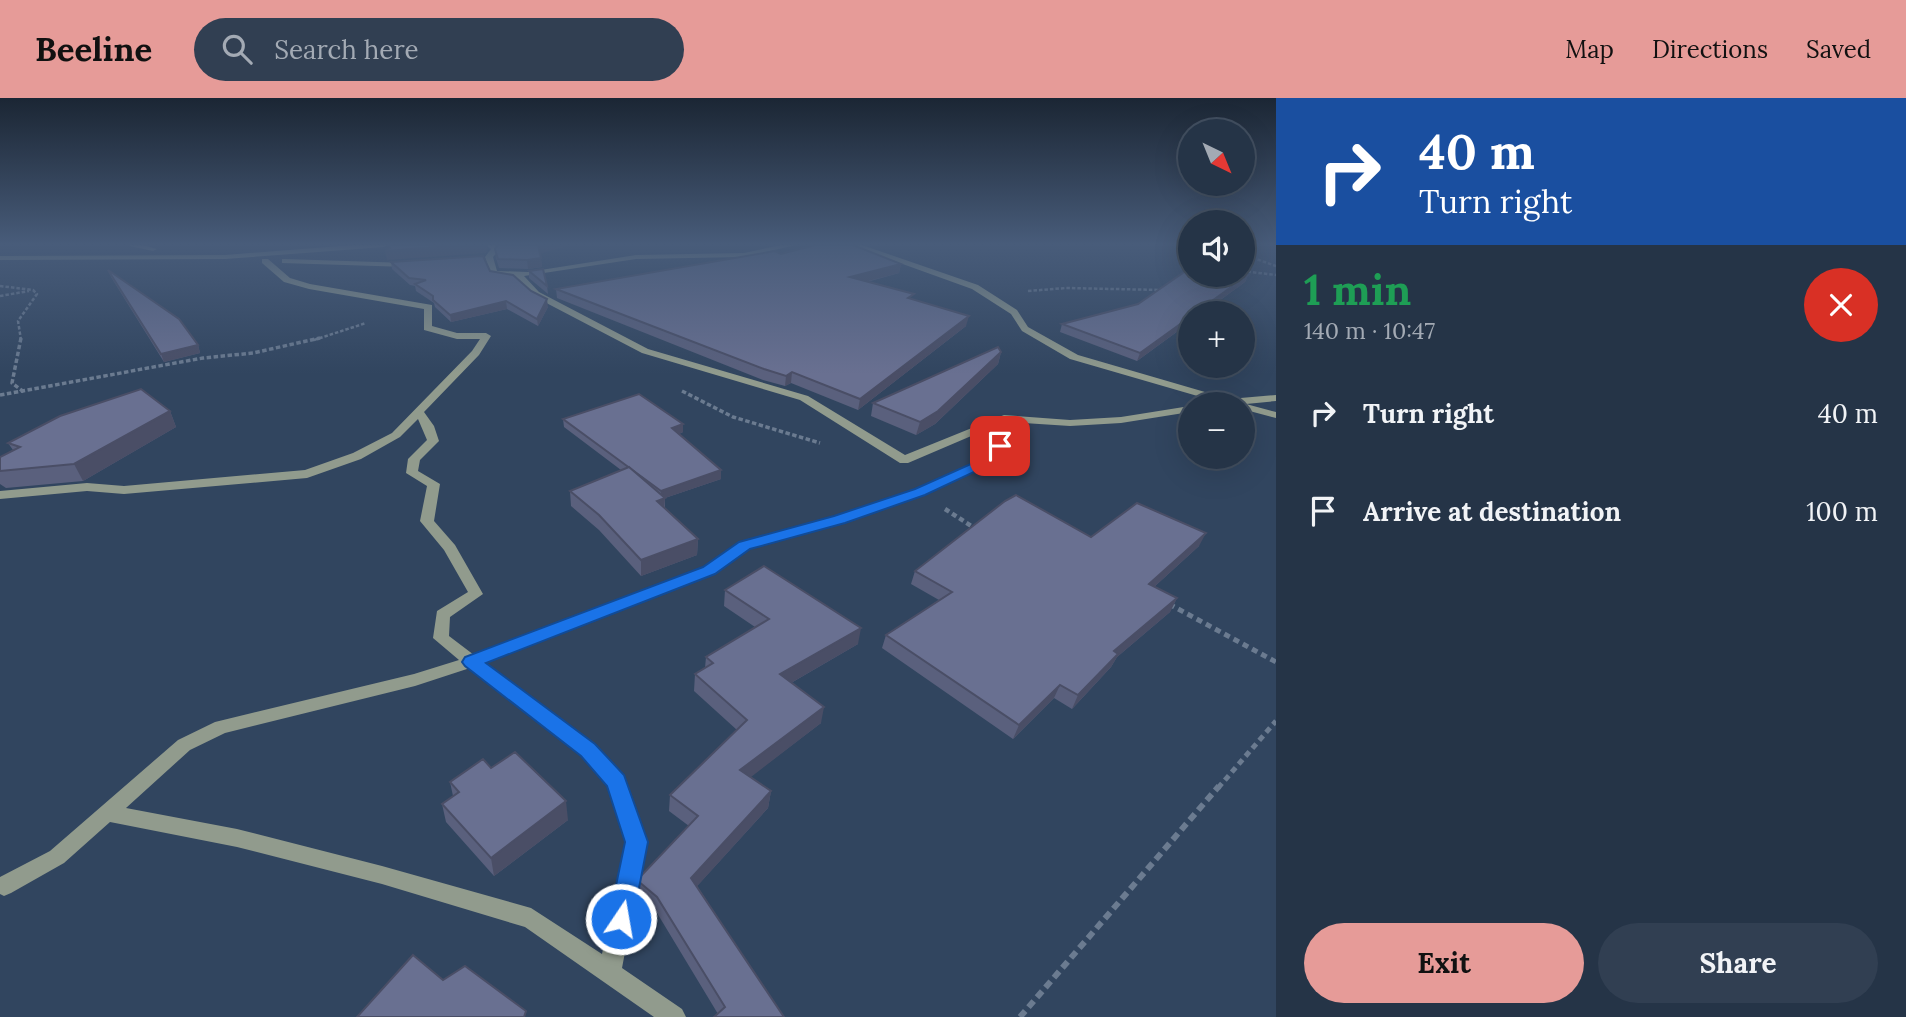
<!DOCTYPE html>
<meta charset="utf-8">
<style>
body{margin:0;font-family:Lora,serif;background:#313f52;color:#f1f3f6;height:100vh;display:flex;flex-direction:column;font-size:26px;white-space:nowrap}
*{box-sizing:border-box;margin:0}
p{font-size:23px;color:#a3aab4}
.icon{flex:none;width:38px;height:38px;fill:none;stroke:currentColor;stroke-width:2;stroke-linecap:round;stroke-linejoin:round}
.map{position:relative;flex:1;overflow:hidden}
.details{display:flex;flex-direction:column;background:#253447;width:630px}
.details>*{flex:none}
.top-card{background:#1a4fa0;color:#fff;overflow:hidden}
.needle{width:46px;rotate:137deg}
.fabs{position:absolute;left:1178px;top:21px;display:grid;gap:14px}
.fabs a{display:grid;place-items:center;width:77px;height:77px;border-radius:50%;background:#253447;box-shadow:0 7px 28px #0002,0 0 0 2px #424f60;font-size:35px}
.pin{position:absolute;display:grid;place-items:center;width:60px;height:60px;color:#fff;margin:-30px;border-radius:14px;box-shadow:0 4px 10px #0006}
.me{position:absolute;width:77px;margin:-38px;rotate:12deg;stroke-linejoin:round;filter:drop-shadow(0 0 5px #0008)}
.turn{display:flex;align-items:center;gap:24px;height:147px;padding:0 28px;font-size:32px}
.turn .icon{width:91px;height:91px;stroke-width:2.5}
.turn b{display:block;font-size:49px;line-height:60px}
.round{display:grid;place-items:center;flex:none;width:74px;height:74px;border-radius:37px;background:#313f52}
.summary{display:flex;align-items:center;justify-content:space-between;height:119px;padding:0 28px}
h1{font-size:42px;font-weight:700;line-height:52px;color:#1e9e55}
.cta{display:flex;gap:14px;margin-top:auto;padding:14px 28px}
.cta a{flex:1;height:80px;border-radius:42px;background:#e69b98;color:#111;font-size:28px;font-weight:700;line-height:80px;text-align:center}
.cta a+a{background:#313f52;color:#f1f3f6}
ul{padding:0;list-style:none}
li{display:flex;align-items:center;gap:21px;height:98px;padding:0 28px}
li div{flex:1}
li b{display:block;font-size:26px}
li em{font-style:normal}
header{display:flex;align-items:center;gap:42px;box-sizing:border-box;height:98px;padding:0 35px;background:#e69b98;color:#111}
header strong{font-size:33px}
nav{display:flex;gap:38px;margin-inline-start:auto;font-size:24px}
.search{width:490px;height:63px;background:#313f52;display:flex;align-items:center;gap:18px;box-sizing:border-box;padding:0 24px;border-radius:38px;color:#a3aab4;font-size:26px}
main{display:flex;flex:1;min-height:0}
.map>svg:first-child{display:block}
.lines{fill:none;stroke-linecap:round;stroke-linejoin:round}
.path-far4{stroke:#6b7b90;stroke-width:2.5;stroke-dasharray:3.5 2;stroke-linecap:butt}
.path-far3{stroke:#6b7b90;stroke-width:3.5;stroke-dasharray:4.5 2.5;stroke-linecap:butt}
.path-far2{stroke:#6b7b90;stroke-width:4.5;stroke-dasharray:5 3.5;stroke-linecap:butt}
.path-far1{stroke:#6b7b90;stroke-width:5;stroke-dasharray:6 4.5;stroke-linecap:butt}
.path{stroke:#6b7b90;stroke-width:6;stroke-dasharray:8 5;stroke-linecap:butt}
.street{fill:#919b8d;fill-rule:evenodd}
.wall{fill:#5a607d}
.shaded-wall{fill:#4a4e66}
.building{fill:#697091;stroke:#4a4e66;stroke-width:2}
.route{fill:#1a73e8;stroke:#114b97;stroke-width:2}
</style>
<header>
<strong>Beeline</strong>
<div class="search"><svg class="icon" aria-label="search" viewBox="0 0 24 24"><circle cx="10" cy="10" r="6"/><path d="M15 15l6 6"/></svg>Search here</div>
<nav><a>Map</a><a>Directions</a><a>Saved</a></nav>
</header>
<main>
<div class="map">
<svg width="1276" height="919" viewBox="0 0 1276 919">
<rect width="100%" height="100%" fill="#31455f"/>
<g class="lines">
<!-- path-far4 -->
<g class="path-far4">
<polyline points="1242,156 1276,168"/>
<polyline points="1242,173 1276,177"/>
<polyline points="0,188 33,192 37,196 18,223 21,242"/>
<polyline points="1028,193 1066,190 1162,192"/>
<polyline points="0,198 29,193"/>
<polyline points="314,242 366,225"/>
</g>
<!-- path-far3 -->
<g class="path-far3">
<polyline points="21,240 12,285 24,294"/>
<polyline points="682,293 733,319 820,345"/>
<polyline points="0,297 203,260 253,255 320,240"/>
</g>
<!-- path-far2 -->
<polyline class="path-far2" points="945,411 976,431"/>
<!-- path-far1 -->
<g class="path-far1">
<polyline points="1169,506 1276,564"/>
<polyline points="1218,690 1276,623"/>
</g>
<!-- path -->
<polyline class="path" points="1020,919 1219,688"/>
<!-- street -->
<g class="street">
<polygon points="125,147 143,147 157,151 153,153"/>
<polygon points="353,147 388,147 384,149 225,161 0,162 0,158 225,157"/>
<path d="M486,147H495L500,151L493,159L497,173L528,174L636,157L744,155L781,147H796L744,159L636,161L524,178L539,194L648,251L808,298L905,357L1004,317L1070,322L1121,319L1190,308V314L1121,325L1070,328L1009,324L1006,348L989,367L924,397L845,424L750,451L714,476L485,565L594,647L625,684L646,744L622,870L682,911L686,919H654L525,829L382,786L237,749L110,724L64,765L11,795L4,798L0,796V779L50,753L178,642L215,624L414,576L459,562L433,540L437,513L468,494L444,452L420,423L427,388L406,375L408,361L427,342L418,321L400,339L361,361L307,380L124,396L87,393L0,401V393L87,385L124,388L305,372L353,355L392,335L472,253L480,241H457L424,232V211L309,191L284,184L262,165V161H268L290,180L310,186L432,207V228L457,235H486L491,238L479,257L424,314L434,328L439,343L420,362L418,373L440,386L434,423L455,447L483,496L450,519L449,538L474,557L704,470L740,445L835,418L916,391L981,361L994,347L997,327L908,365H900L800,302L642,255L533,198C519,178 513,180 491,177L485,159L491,151ZM470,570L582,657L608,688L626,744L602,856L531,810L382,768L237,731L126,710L190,652L225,635L415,588Z"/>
<polygon points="850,147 862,147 978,187 1017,212 1028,229 1078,257 1229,301 1276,297 1276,303 1246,306 1276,314 1276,320 1242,311 1242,306 1225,306 1070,261 1022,233 1011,216 972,191"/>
<polygon points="285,161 408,165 412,167 408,169 282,165 282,161"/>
</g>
</g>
<!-- wall -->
<g class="wall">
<polygon points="571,147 540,155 542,169 528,171 499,170 496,160 495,151"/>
<polygon points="781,156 901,166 899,175 867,184 913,201 966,228 858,312 791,285 785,288 763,282 557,200 556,191"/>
<polygon points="391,164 490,173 548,209 538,228 507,211 451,224 435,209 434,205 416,193 415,188 410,187 392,171"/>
<polygon points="108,172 198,247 200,255 164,264 111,179"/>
<polygon points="529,173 547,188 548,196 529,180"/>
<polygon points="1248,177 1245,184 1137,263 1060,234 1062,226"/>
<polygon points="1001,254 998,266 935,326 916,337 871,318 873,305"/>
<polygon points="170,313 176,329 83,383 6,390 0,386 0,359 13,352 8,345"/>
<polygon points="563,321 683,334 679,336 721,372 721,381 665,400 665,410 698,441 697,457 641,478 599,432 571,408 570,393 621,372 564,329"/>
<polygon points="1091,439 1199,448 1154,489 1177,500 1170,514 1117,559 1111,569 1072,611 1054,600 1013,641 882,550 886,537 939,502 911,486 915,473"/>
<polygon points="725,492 858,546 791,585 821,625 750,679 771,693 768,710 697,788 784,919 718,916 657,815 638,800 638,783 689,728 669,713 670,697 737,632 694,593 695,576 705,570 706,559 755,529 724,508"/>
<polygon points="491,670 568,722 494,778 446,724 442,706 453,698 450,684"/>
</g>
<!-- shaded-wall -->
<g class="shaded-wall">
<polygon points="463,147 487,147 487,152 486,155 387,162 385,153"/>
<polygon points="538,147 571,147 539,156"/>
<polygon points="541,160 542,169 528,171 527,162"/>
<polygon points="901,166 899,175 849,188 850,179"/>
<polygon points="1248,177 1245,184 1202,215 1195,215"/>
<polygon points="547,201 548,209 538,228 537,221"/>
<polygon points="506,203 507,211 451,224 450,217"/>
<polygon points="969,218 966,228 858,312 860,301"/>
<polygon points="1190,219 1190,224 1137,263 1140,255"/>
<polygon points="198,247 200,255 164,264 161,256"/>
<polygon points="1001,254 998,266 935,326 916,337 920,324"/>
<polygon points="792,274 791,285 785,288 786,278"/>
<polygon points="170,313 176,329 83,383 74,366"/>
<polygon points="683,326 683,334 671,339 672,330"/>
<polygon points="721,372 721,381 665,400 664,415 657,403 660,401 661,393"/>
<polygon points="1206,435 1199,448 1143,499 1149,486"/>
<polygon points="698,441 697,457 641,478 641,462"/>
<polygon points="1177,500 1170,514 1117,559 1111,569 1072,611 1078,597 1114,553"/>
<polygon points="861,530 858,546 777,593 780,576"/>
<polygon points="1060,587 1054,600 1013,641 1019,627"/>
<polygon points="824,609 821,625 738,689 740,672"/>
<polygon points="771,693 768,710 690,796 691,780"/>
<polygon points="566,703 568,722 494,778 491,760"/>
</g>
<!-- building -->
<g class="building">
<polygon points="388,147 463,147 385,153 390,150"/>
<polygon points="498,147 538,147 541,160 527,162 498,161 495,151"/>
<polygon points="815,147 853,147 901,166 850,179 914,196 908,200 969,218 860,301 792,274 786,278 764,271 556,191 775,153 781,156"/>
<polygon points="483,158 490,173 513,177 531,193 547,201 537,221 506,203 450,217 433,202 433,198 415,186 426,182 409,180 391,164"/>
<polygon points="1190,170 1190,177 1242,176 1248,177 1195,215 1190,215 1190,219 1140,255 1062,226 1138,206"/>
<polygon points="543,171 547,188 529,173"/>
<polygon points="108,172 179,221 198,247 161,256"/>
<polygon points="998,249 1001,254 938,313 920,324 873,305"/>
<polygon points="141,291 170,313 74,366 0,373 0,359 20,349 8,345 60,318"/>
<polygon points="639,296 683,326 672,330 721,372 661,393 563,321"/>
<polygon points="629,369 665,400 657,403 698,441 641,462 599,417 570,393"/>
<polygon points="1016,397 1091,439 1137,405 1206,435 1149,486 1177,500 1114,553 1118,556 1078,597 1060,587 1019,627 886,537 952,494 915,473 1005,403"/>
<polygon points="764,468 861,530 780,576 824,609 740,672 771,693 691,780 784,919 714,919 725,909 657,799 638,783 639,780 698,718 670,697 747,622 695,576 713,565 706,559 769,521 725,492"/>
<polygon points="515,654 566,703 491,760 442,706 459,694 450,684 483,661 491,670"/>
<polygon points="413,857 443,882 465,868 526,913 524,919 357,919"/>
</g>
<!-- sky -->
<linearGradient id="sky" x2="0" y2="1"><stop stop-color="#1b2634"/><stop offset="0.53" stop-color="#485c7a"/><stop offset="1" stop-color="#485c7a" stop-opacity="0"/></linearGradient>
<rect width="1276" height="276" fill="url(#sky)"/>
<!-- route -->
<polygon class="route" points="1000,344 1006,348 989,367 925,397 845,425 750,451 715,476 486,565 595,646 624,677 648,744 633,821 629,830 621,833 612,830 609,821 625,744 607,688 581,658 465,568 462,564 465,559 703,469 739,444 834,418 915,391 980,362 995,345"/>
</svg>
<div class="fabs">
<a><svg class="needle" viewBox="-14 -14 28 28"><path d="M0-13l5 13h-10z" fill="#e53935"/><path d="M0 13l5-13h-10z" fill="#a3aab4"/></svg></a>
<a><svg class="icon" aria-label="sound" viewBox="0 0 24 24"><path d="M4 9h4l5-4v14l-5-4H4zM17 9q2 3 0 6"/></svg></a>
<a>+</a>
<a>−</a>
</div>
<div class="pin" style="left:1000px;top:348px;background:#d93025"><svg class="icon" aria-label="arrive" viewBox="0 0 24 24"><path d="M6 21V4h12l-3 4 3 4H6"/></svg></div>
<svg class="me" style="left:621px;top:821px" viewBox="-20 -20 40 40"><circle r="17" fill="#1a73e8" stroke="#fff" stroke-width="3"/><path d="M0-11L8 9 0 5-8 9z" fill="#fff"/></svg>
</div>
<section class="details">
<div class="top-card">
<div class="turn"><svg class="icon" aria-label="right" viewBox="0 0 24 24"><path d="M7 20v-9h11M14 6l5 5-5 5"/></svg><div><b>40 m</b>Turn right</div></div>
</div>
<div class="summary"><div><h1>1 min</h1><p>140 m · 10:47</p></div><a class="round" style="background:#d93025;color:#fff"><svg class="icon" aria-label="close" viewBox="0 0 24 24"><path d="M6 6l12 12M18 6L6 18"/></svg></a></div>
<ul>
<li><svg class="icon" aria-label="right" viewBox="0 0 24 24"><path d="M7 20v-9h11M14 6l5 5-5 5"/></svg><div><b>Turn right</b></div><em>40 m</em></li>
<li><svg class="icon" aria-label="arrive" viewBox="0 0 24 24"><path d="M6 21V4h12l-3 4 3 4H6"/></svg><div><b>Arrive at destination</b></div><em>100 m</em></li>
</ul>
<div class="cta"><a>Exit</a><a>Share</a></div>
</section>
</main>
